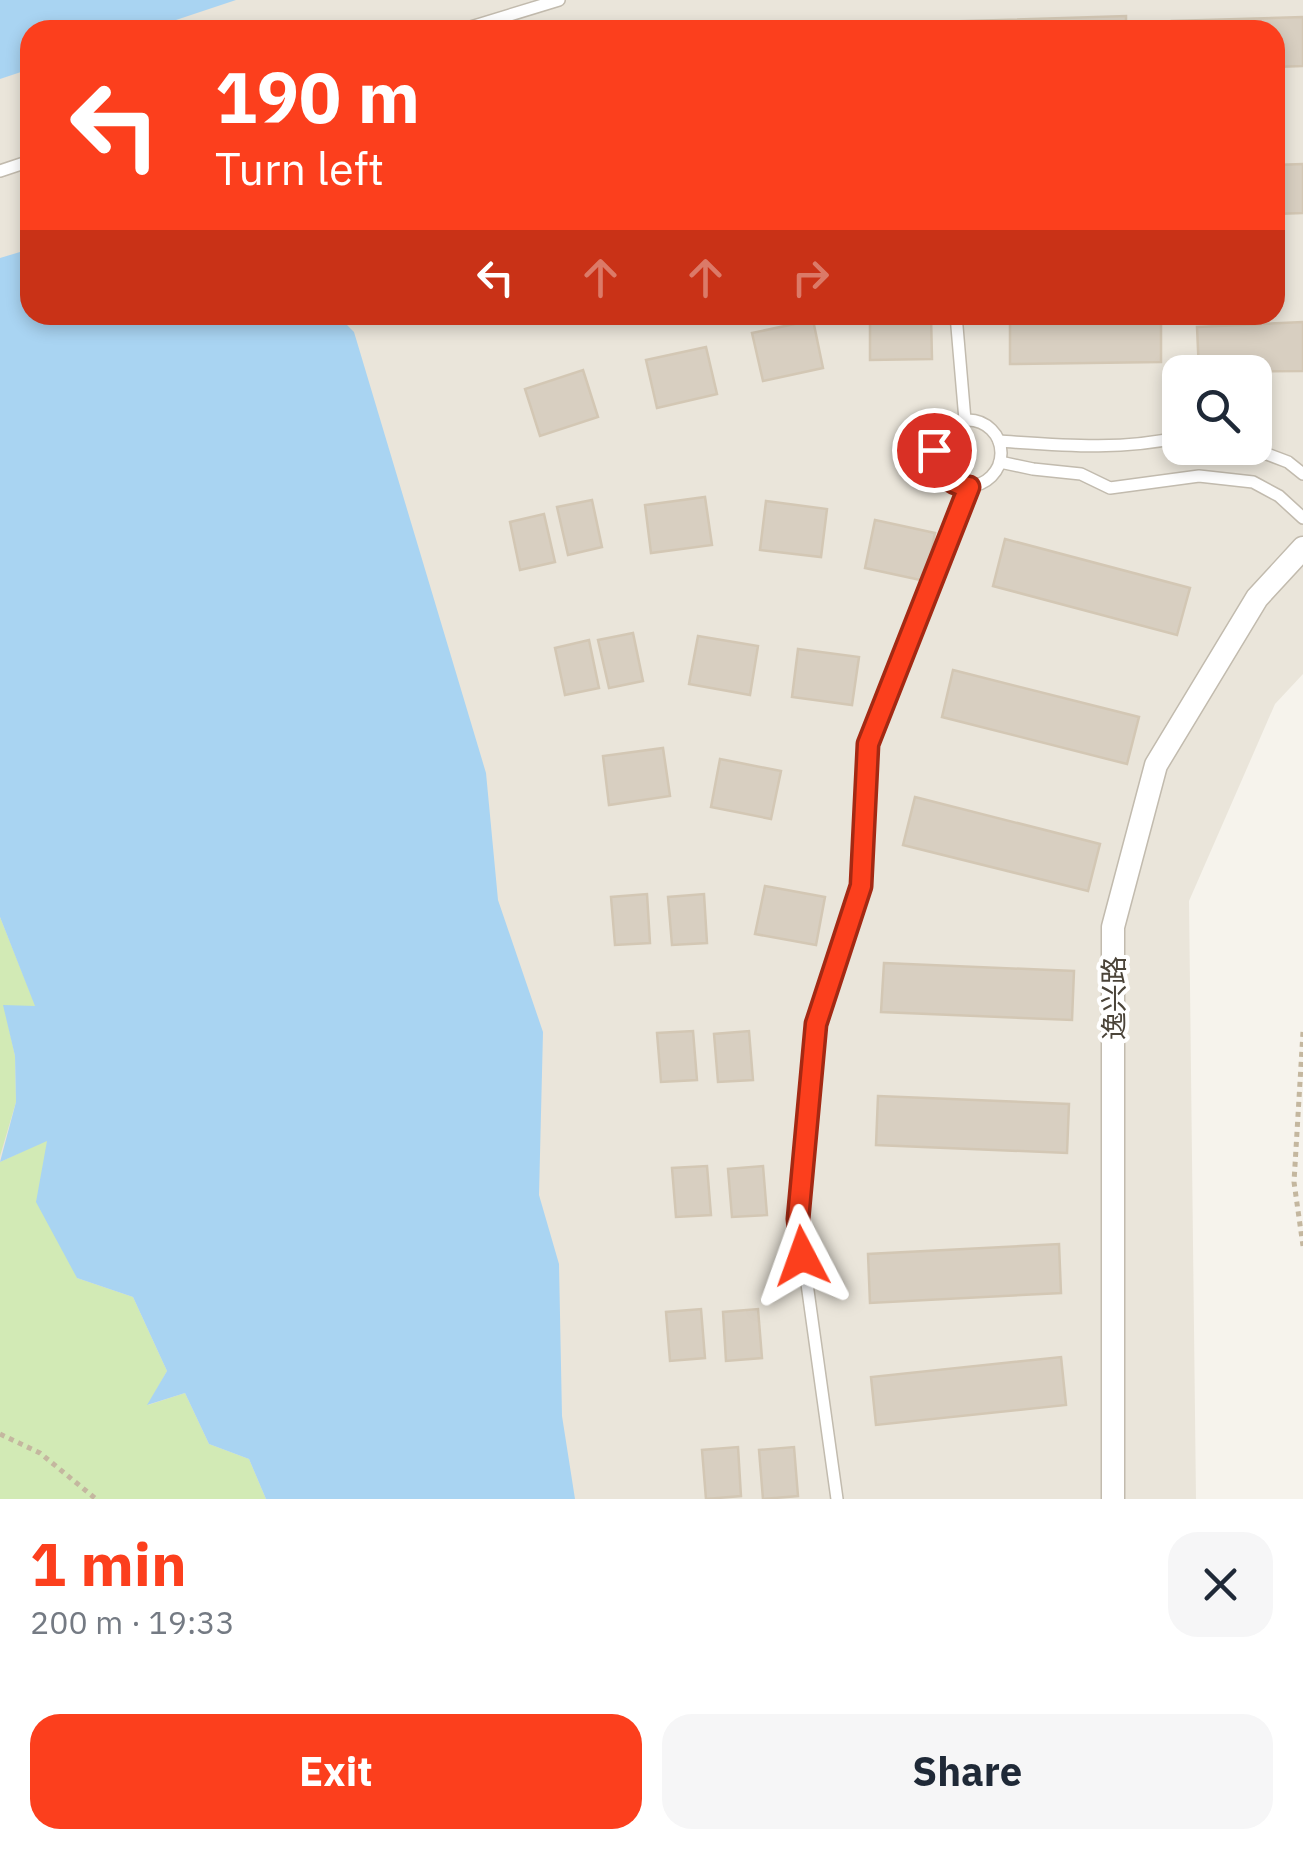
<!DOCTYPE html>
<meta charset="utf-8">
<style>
body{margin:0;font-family:"IBM Plex Sans","Noto Sans SC",sans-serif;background:#f6f6f7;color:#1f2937;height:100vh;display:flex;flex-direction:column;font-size:38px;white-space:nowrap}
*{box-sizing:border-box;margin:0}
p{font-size:32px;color:#747a83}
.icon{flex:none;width:55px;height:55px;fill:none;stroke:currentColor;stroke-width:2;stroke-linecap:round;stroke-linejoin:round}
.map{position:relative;height:1499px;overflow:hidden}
.drawer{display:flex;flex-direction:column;background:#fff;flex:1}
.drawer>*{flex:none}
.banner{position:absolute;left:20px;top:20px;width:1265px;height:305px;border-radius:30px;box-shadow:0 5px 15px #0003;background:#fc3f1d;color:#fff;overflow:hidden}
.controls{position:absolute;left:1162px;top:355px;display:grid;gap:20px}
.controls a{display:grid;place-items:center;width:110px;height:110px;border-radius:20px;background:#fff;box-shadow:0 5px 15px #0003;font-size:50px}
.pin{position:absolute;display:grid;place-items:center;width:85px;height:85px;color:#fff;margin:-42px;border:5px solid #fff;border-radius:50%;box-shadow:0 2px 10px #0007}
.me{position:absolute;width:110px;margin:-55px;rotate:356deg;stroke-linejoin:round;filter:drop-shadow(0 0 8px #0008)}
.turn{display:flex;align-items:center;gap:35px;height:210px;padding:0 30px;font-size:45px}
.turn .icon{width:130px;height:130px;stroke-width:2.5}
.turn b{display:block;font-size:70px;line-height:85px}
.lanes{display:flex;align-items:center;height:95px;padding:0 30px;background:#0003;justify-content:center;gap:50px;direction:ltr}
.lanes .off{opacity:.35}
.round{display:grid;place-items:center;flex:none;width:105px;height:105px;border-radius:30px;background:#f6f6f7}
.head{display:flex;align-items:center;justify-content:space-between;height:170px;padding:0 30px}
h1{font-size:60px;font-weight:800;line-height:75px;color:#fc3f1d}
.action{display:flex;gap:20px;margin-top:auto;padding:20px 30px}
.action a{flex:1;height:115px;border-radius:30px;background:#fc3f1d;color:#fff;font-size:40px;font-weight:800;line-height:115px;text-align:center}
.action a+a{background:#f6f6f7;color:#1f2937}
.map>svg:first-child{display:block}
.residential{fill:#eae5da;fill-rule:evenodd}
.green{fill:#d2eab5}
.water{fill:#a9d4f2}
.building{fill:#d8cfc1;stroke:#d3c7b4;stroke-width:2.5}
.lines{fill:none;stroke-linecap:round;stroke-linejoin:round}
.lane-casing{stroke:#c2bbae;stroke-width:14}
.street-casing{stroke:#c2bbae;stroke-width:25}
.path{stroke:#c4b79f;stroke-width:5;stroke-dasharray:5 5;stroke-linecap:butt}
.lane{stroke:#fff;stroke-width:11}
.street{stroke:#fff;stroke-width:22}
.route-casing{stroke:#a42913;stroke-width:25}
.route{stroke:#fc3f1d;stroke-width:18}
.labels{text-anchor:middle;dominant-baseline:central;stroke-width:8;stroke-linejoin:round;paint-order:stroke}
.street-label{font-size:28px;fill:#4b4439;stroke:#fff}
</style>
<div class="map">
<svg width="1303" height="1499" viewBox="0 0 1303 1499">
<rect width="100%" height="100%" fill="#f6f3ec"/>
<!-- residential -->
<path class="residential" d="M0,0H1303V674L1275,704L1189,901L1196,1499H0ZM30,30H1275V315H30ZM1180,372H1255V448H1180Z"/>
<!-- green -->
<g class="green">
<polygon points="0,917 36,1007 4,1006 15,1056 16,1102 0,1156"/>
<polygon points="47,1140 77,1278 133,1297 167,1371 148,1405 185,1393 209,1444 249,1459 266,1499 0,1499 0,1162"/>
</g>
<!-- water -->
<g class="water">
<polygon points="0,0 236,0 146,30 30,30 30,69 0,79"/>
<polygon points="30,249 30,315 337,315 354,332 486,773 498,900 543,1032 539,1195 559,1264 562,1416 575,1499 266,1499 249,1459 209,1444 185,1393 147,1405 167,1371 133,1297 77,1278 36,1202 47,1141 0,1162 16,1102 15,1056 3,1005 35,1006 0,917 0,258"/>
</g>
<!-- building -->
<g class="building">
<polygon points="1126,16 1126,30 935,30 935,22"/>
<polygon points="1303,17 1303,66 1275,67 1275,30 1172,30 1172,21"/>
<polygon points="1303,164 1303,213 1275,214 1275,165"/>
<polygon points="870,315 931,315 932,359 870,360"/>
<polygon points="1010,315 1161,315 1161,362 1010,364"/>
<polygon points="813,320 823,368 763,381 752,333"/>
<polygon points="1303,322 1303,371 1199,372 1197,327"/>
<polygon points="706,347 717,394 657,408 646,360"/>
<polygon points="583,370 598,417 540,436 525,389"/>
<polygon points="705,497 712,545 651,553 645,505"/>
<polygon points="592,500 602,547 568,555 557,507"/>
<polygon points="766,501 827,509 821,557 760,550"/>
<polygon points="544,514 555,562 520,570 510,522"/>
<polygon points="875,520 935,533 925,581 865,568"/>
<polygon points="1005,539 1190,588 1177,635 993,586"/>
<polygon points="633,633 643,681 609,688 598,640"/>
<polygon points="698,636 758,646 750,695 689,684"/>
<polygon points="589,640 599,688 565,695 555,648"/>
<polygon points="798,649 859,657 852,705 792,697"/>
<polygon points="953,670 1139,717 1127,764 942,717"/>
<polygon points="663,748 670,796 609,805 603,756"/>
<polygon points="720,759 781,771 771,819 711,807"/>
<polygon points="915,797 1100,844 1088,891 903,845"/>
<polygon points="765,886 825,897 816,945 755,934"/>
<polygon points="647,894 650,943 615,945 611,897"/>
<polygon points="704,894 707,943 672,945 668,897"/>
<polygon points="884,963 1074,971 1072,1020 881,1012"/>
<polygon points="693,1031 697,1080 661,1082 657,1033"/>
<polygon points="749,1031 753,1080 718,1082 714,1034"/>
<polygon points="878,1096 1069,1104 1067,1153 876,1145"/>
<polygon points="707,1166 711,1215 676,1217 672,1168"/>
<polygon points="763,1166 767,1215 732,1217 728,1169"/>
<polygon points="1059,1244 1061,1293 870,1303 868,1254"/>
<polygon points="701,1309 705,1358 670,1361 666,1312"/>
<polygon points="758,1309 762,1358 726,1361 723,1312"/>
<polygon points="1061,1357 1066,1405 876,1425 871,1377"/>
<polygon points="738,1447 741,1496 706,1499 702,1450"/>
<polygon points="794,1447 798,1496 763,1499 759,1450"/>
</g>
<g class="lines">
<!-- lane casing -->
<g class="lane-casing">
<g id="lane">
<polyline points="461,30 559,0"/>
<polyline points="0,171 30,161"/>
<polyline points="956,315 965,420"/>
<circle cx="968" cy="453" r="33"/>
<path d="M999,441C1060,445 1120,451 1180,437"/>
<polyline points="1251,448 1288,462 1303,474"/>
<polyline points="1000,462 1033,469 1081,474 1110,488 1199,476 1253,482 1279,496 1303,518"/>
<polyline points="837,1499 798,1219 816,1024 861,886 868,744 969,487"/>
</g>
</g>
<!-- street casing -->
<g class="street-casing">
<polyline id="street" points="1113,1499 1113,927 1156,765 1257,598 1303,548"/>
</g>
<!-- path -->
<g class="path">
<polyline points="1303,1032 1294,1182 1303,1246"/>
<polyline points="0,1434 40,1453 96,1499"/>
</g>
<!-- lane -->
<use href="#lane" class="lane"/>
<!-- street -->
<use href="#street" class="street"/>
</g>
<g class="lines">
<!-- route casing -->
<g class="route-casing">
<path id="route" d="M802,1256L798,1219L816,1024L861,886L868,744L969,487C947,483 936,472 934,450"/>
</g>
<!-- route -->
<use href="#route" class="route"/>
</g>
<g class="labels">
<!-- street labels -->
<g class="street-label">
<text transform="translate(1113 998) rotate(-90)">逸兴路</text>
</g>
</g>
</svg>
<div class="controls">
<a><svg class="icon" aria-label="search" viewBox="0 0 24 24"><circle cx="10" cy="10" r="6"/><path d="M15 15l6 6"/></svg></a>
</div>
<div class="pin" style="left:934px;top:450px;background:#d93025"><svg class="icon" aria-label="arrive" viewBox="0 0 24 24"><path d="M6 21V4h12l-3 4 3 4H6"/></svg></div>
<svg class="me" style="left:802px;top:1256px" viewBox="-20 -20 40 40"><path d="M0-17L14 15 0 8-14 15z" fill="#fc3f1d" stroke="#fff" stroke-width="4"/></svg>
<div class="banner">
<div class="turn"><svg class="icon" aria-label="left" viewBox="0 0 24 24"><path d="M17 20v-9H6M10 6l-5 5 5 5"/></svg><div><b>190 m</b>Turn left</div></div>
<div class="lanes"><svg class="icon" aria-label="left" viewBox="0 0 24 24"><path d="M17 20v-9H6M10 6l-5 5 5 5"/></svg><svg class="icon off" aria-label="ahead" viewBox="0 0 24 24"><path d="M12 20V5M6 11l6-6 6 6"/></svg><svg class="icon off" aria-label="ahead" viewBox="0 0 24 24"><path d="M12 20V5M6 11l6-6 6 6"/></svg><svg class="icon off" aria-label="right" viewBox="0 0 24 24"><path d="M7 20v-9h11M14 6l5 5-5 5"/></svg></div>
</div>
</div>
<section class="drawer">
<div class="head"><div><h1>1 min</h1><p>200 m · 19:33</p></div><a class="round"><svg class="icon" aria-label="close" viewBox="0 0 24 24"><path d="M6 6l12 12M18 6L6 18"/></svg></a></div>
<div class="action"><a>Exit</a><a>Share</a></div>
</section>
